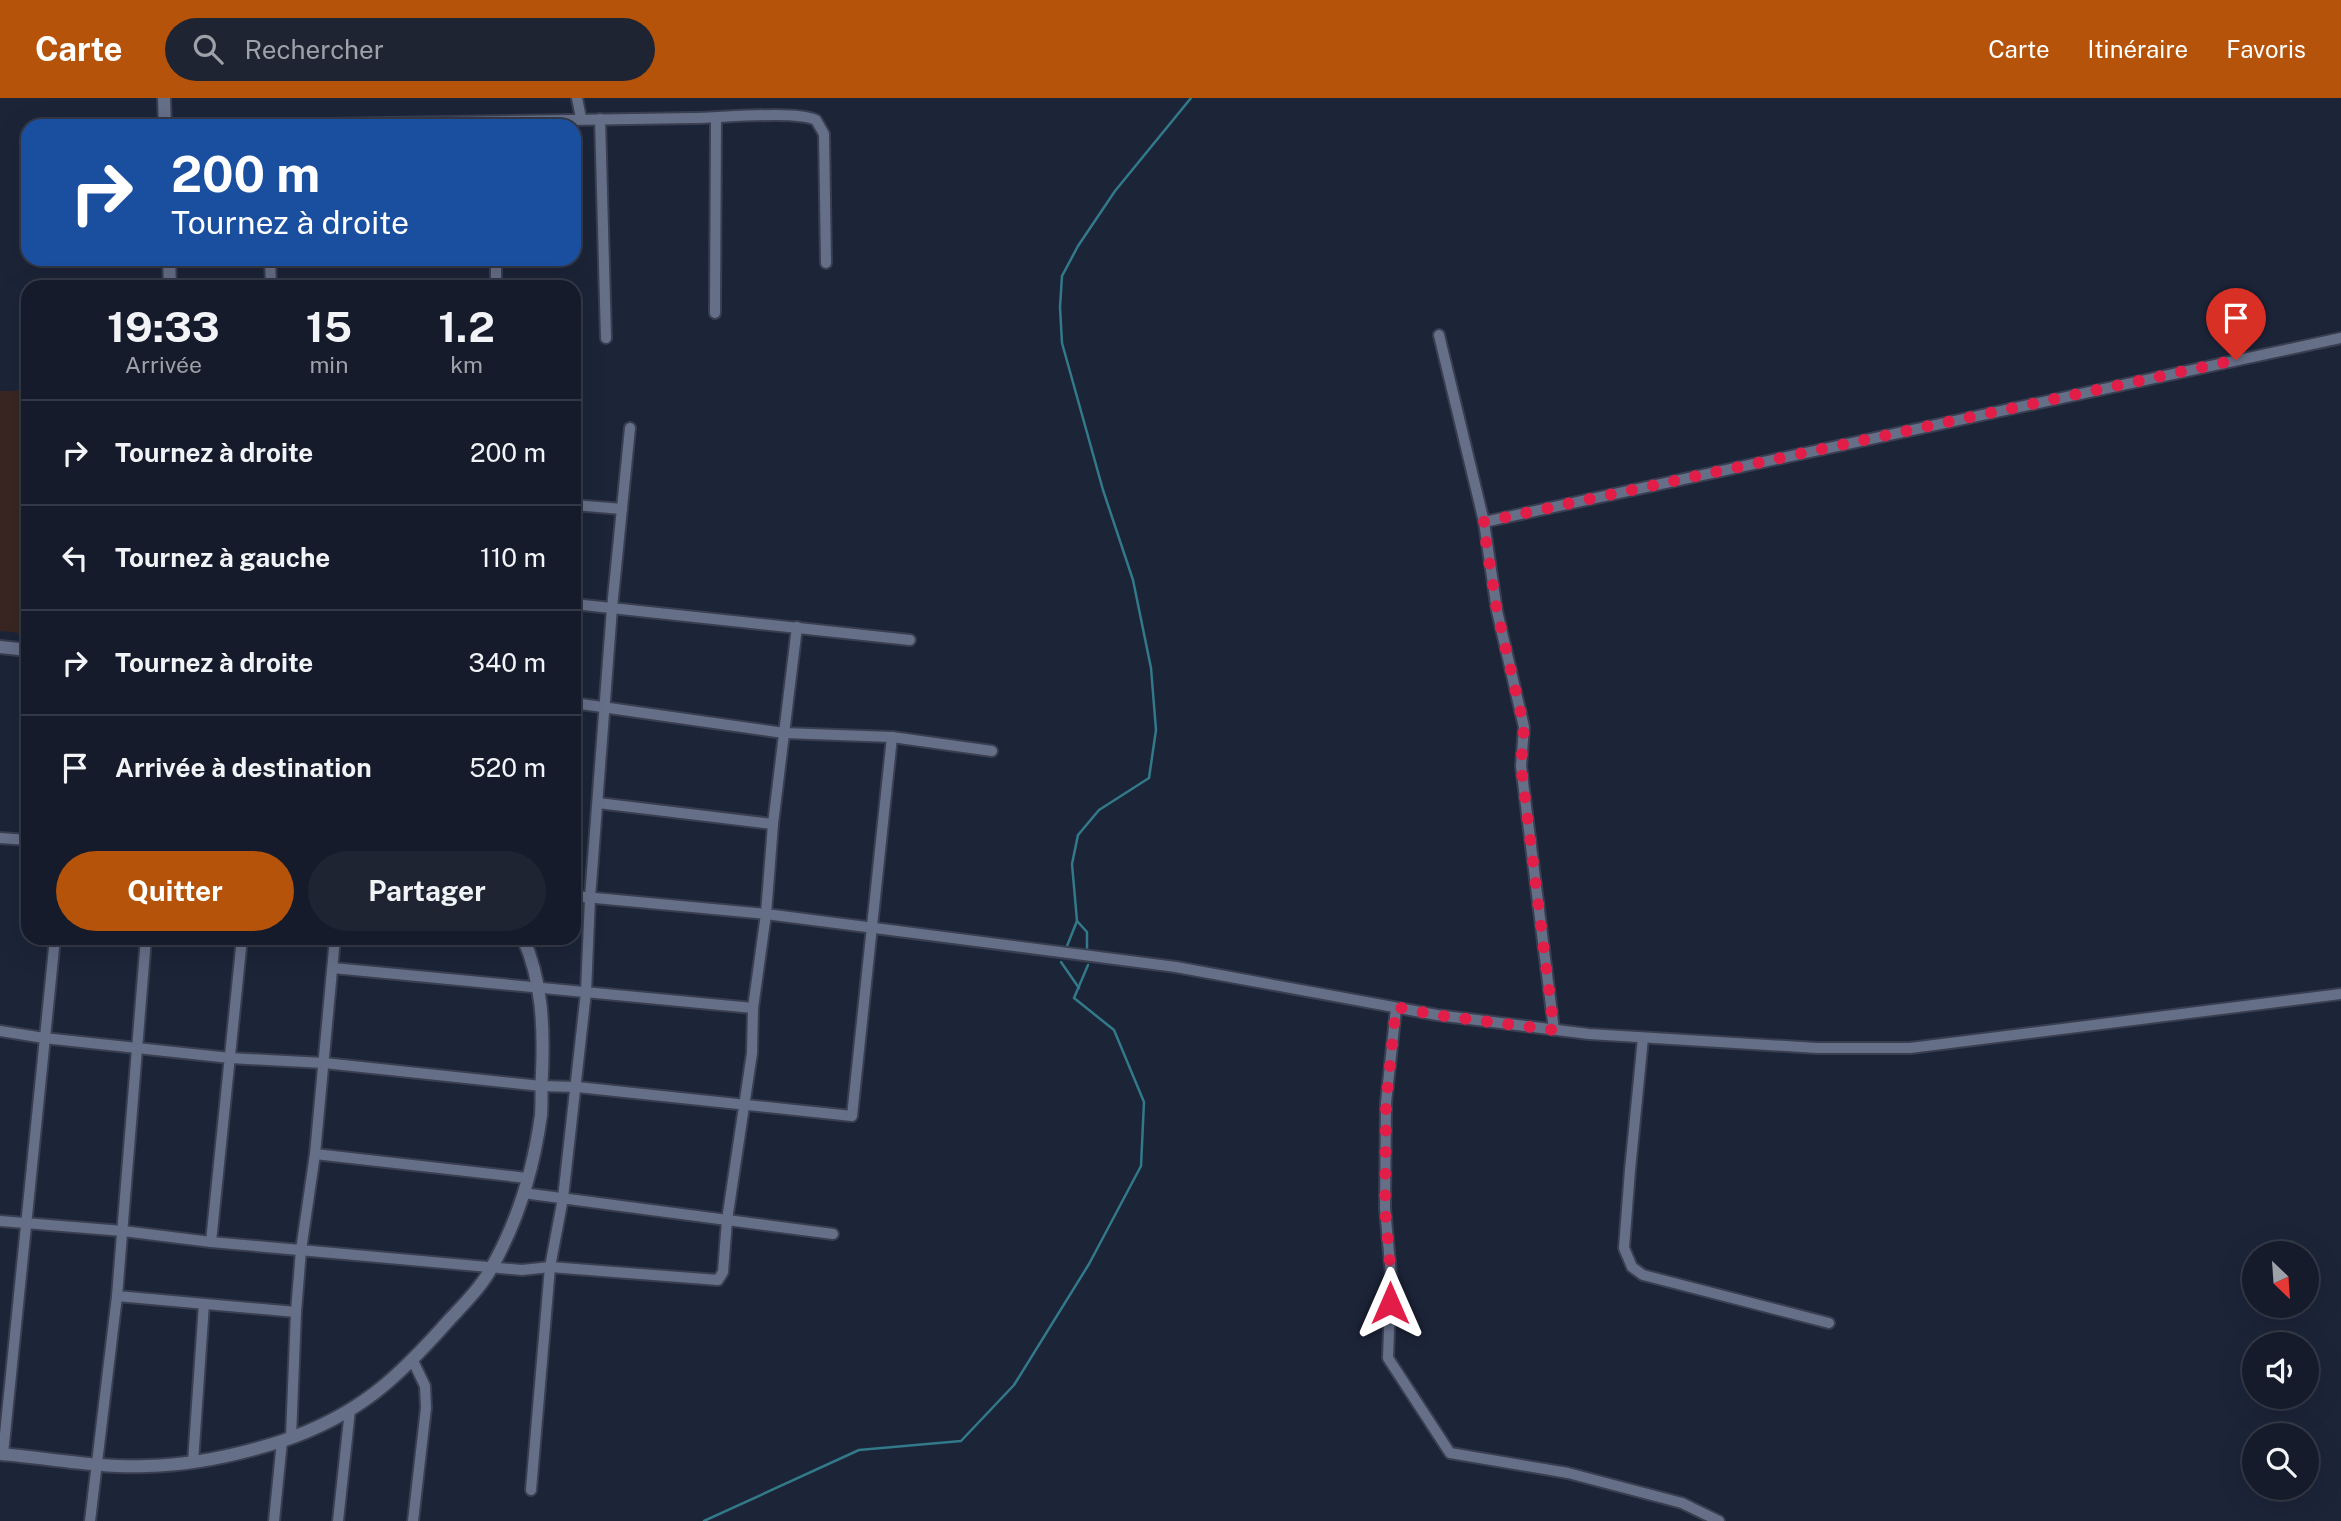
<!DOCTYPE html>
<html lang="fr">
<meta charset="utf-8">
<style>
body{margin:0;font-family:"Public Sans",sans-serif;background:#1e2432;color:#f1f3f6;height:100vh;display:flex;flex-direction:column;font-size:26px;white-space:nowrap}
*{box-sizing:border-box;margin:0}
p{font-size:23px;color:#9da1a8}
.icon{flex:none;width:38px;height:38px;fill:none;stroke:currentColor;stroke-width:2;stroke-linecap:round;stroke-linejoin:round}
.map{position:relative;flex:1;overflow:hidden}
.sheet{position:absolute;left:21px;top:182px;width:560px;height:665px;display:flex;flex-direction:column;background:#151b2a;border-radius:21px;box-shadow:0 7px 28px #0002,0 0 0 2px #343947}
.sheet>*{flex:none}
.top-card{position:absolute;left:21px;top:21px;width:560px;height:147px;border-radius:21px;box-shadow:0 7px 28px #0002,0 0 0 2px #343947;background:#1a4fa0;color:#fff;overflow:hidden}
.needle{width:46px;rotate:155deg}
.tools{position:absolute;left:2242px;top:1143px;display:grid;gap:14px}
.tools a{display:grid;place-items:center;width:77px;height:77px;border-radius:50%;background:#151b2a;box-shadow:0 7px 28px #0002,0 0 0 2px #343947;font-size:35px}
.pin{position:absolute;display:grid;place-items:center;width:60px;height:60px;color:#fff;margin:-72px -30px;border-radius:50% 50% 50% 0;rotate:-45deg;box-shadow:0 0 7px #0007}
.pin .icon{rotate:45deg}
.me{position:absolute;width:77px;margin:-38px;rotate:0deg;stroke-linejoin:round;filter:drop-shadow(0 0 5px #0008)}
.turn{display:flex;align-items:center;gap:24px;height:147px;padding:0 35px;font-size:32px}
.turn .icon{width:91px;height:91px;stroke-width:2.5}
.turn b{display:block;font-size:49px;line-height:60px}
.eta{display:flex;justify-content:space-evenly;align-items:center;height:119px;text-align:center}
.eta b{font-size:42px;font-weight:700;line-height:49px}
.primary-button{display:flex;gap:14px;margin-top:auto;padding:14px 35px}
.primary-button a{flex:1;height:80px;border-radius:42px;background:#b45309;color:#fff;font-size:28px;font-weight:700;line-height:80px;text-align:center}
.primary-button a+a{background:#1e2432;color:#f1f3f6}
ul{padding:0;list-style:none}
li{display:flex;align-items:center;gap:21px;height:105px;padding:0 35px;border-top:2px solid #343947}
li div{flex:1}
li b{display:block;font-size:26px}
li em{font-style:normal}
header{display:flex;align-items:center;gap:42px;box-sizing:border-box;height:98px;padding:0 35px;background:#b45309;color:#fff}
header strong{font-size:33px}
nav{display:flex;gap:38px;margin-inline-start:auto;font-size:24px}
.search{width:490px;height:63px;background:#1e2432;display:flex;align-items:center;gap:18px;box-sizing:border-box;padding:0 24px;border-radius:38px;color:#9da1a8;font-size:26px}
.map>svg:first-child{display:block}
.industrial{fill:#392622}
.lines{fill:none;stroke-linecap:round;stroke-linejoin:round}
.stream{stroke:#327989;stroke-width:2.5}
.minor-casing{stroke:#393e50;stroke-width:14}
.tertiary-casing{stroke:#393e50;stroke-width:16}
.minor{stroke:#656f88;stroke-width:10}
.tertiary{stroke:#656f88;stroke-width:12}
.route{stroke:#e11d48;stroke-width:12;stroke-dasharray:0 21.6}
</style>
<header>
<strong>Carte</strong>
<div class="search"><svg class="icon" aria-label="search" viewBox="0 0 24 24"><circle cx="10" cy="10" r="6"/><path d="M15 15l6 6"/></svg>Rechercher</div>
<nav><a>Carte</a><a>Itinéraire</a><a>Favoris</a></nav>
</header>
<div class="map">
<svg width="2341" height="1423" viewBox="0 0 2341 1423">
<rect width="100%" height="100%" fill="#1c2438"/>
<!-- industrial -->
<polygon class="industrial" points="28,292 28,536 0,533 0,293"/>
<g class="lines">
<!-- stream -->
<g class="stream">
<polyline points="1067,848 1077,823"/>
<polyline points="1087,850 1087,834 1077,823 1072,766 1078,737 1099,712 1149,680 1156,632 1151,570 1133,482 1103,392 1062,245 1060,209 1062,178 1078,148 1115,93 1191,0"/>
<polyline points="1061,864 1079,890"/>
<polyline points="704,1423 859,1352 961,1343 1014,1287 1089,1166 1141,1068 1144,1004 1114,932 1074,900 1088,867"/>
</g>
<!-- minor casing -->
<g class="minor-casing">
<g id="minor">
<polyline points="577,0 581,20"/>
<polyline points="600,21 606,240"/>
<path d="M209,28C371,25 533,22 694,20C721,20 795,12 816,22L824,36L826,165"/>
<polyline points="270,161 271,189"/>
<polyline points="496,161 496,189"/>
<polyline points="715,215 716,20"/>
<polyline points="1439,237 1484,424 1497,513 1524,629 1521,668 1554,932"/>
<polyline points="574,407 622,411"/>
<polyline points="1484,424 2341,240"/>
<polyline points="574,506 910,542"/>
<polyline points="574,605 784,635 892,639 992,653"/>
<polyline points="598,705 773,726"/>
<polyline points="0,740 28,742"/>
<polyline points="574,798 766,816 1176,869 1437,917 1589,936 1817,950 1910,950 2341,896"/>
<polyline points="333,870 753,910"/>
<polyline points="1396,910 1386,1005 1385,1110 1391,1177 1388,1260 1450,1355 1568,1375 1682,1405 1719,1423"/>
<polyline points="0,933 44,940 230,960 324,965 541,988 577,989 852,1018 892,639"/>
<polyline points="1643,940 1630,1072 1624,1150 1632,1169 1643,1177 1829,1225"/>
<polyline points="315,1056 527,1080"/>
<polyline points="523,1095 833,1136"/>
<polyline points="0,1123 123,1133 211,1144 522,1172 550,1169 718,1182 723,1174 727,1122 752,955 753,910 766,816 773,726 797,529"/>
<polyline points="211,1144 242,840"/>
<polyline points="117,1198 296,1214"/>
<polyline points="413,1263 425,1288 426,1310 413,1423"/>
<polyline points="291,1339 296,1214 301,1152 315,1056 335,840"/>
<polyline points="3,1356 55,840"/>
<polyline points="193,1364 204,1206"/>
<polyline points="531,1392 550,1169 563,1100 586,894 590,800 612,510 630,330"/>
<polyline points="90,1423 117,1198 146,840"/>
<polyline points="274,1423 282,1343"/>
<polyline points="338,1423 350,1312"/>
</g>
</g>
<!-- tertiary casing -->
<g class="tertiary-casing">
<g id="tertiary">
<polyline points="164,0 165,28"/>
<polyline points="169,161 170,189"/>
<polyline points="0,549 28,552"/>
<path d="M0,1356C49,1360 99,1370 147,1368C193,1367 238,1357 282,1343C359,1317 398,1280 450,1221C465,1205 483,1187 493,1167C518,1122 534,1068 541,1017C542,1003 541,989 542,975C544,929 542,882 523,840"/>
</g>
</g>
<!-- minor -->
<use href="#minor" class="minor"/>
<!-- tertiary -->
<use href="#tertiary" class="tertiary"/>
</g>
<g class="lines">
<!-- route -->
<polyline class="route" points="1390,1205 1391,1177 1385,1110 1386,1005 1396,909 1437,917 1554,932 1521,668 1524,629 1497,513 1483,424 2236,262"/>
</g>
</svg>
<div class="tools">
<a><svg class="needle" viewBox="-14 -14 28 28"><path d="M0-13l5 13h-10z" fill="#e53935"/><path d="M0 13l5-13h-10z" fill="#9da1a8"/></svg></a>
<a><svg class="icon" aria-label="sound" viewBox="0 0 24 24"><path d="M4 9h4l5-4v14l-5-4H4zM17 9q2 3 0 6"/></svg></a>
<a><svg class="icon" aria-label="search" viewBox="0 0 24 24"><circle cx="10" cy="10" r="6"/><path d="M15 15l6 6"/></svg></a>
</div>
<div class="pin" style="left:2236px;top:262px;background:#d93025"><svg class="icon" aria-label="arrive" viewBox="0 0 24 24"><path d="M6 21V4h12l-3 4 3 4H6"/></svg></div>
<svg class="me" style="left:1390px;top:1205px" viewBox="-20 -20 40 40"><path d="M0-17L14 15 0 8-14 15z" fill="#e11d48" stroke="#fff" stroke-width="4"/></svg>
<div class="top-card">
<div class="turn"><svg class="icon" aria-label="right" viewBox="0 0 24 24"><path d="M7 20v-9h11M14 6l5 5-5 5"/></svg><div><b>200 m</b>Tournez à droite</div></div>
</div>
<section class="sheet">
<div class="eta">
<div><b>19:33</b><p>Arrivée</p></div>
<div><b>15</b><p>min</p></div>
<div><b>1.2</b><p>km</p></div>
</div>
<ul>
<li><svg class="icon" aria-label="right" viewBox="0 0 24 24"><path d="M7 20v-9h11M14 6l5 5-5 5"/></svg><div><b>Tournez à droite</b></div><em>200 m</em></li>
<li><svg class="icon" aria-label="left" viewBox="0 0 24 24"><path d="M17 20v-9H6M10 6l-5 5 5 5"/></svg><div><b>Tournez à gauche</b></div><em>110 m</em></li>
<li><svg class="icon" aria-label="right" viewBox="0 0 24 24"><path d="M7 20v-9h11M14 6l5 5-5 5"/></svg><div><b>Tournez à droite</b></div><em>340 m</em></li>
<li><svg class="icon" aria-label="arrive" viewBox="0 0 24 24"><path d="M6 21V4h12l-3 4 3 4H6"/></svg><div><b>Arrivée à destination</b></div><em>520 m</em></li>
</ul>
<div class="primary-button"><a>Quitter</a><a>Partager</a></div>
</section>
</div>
